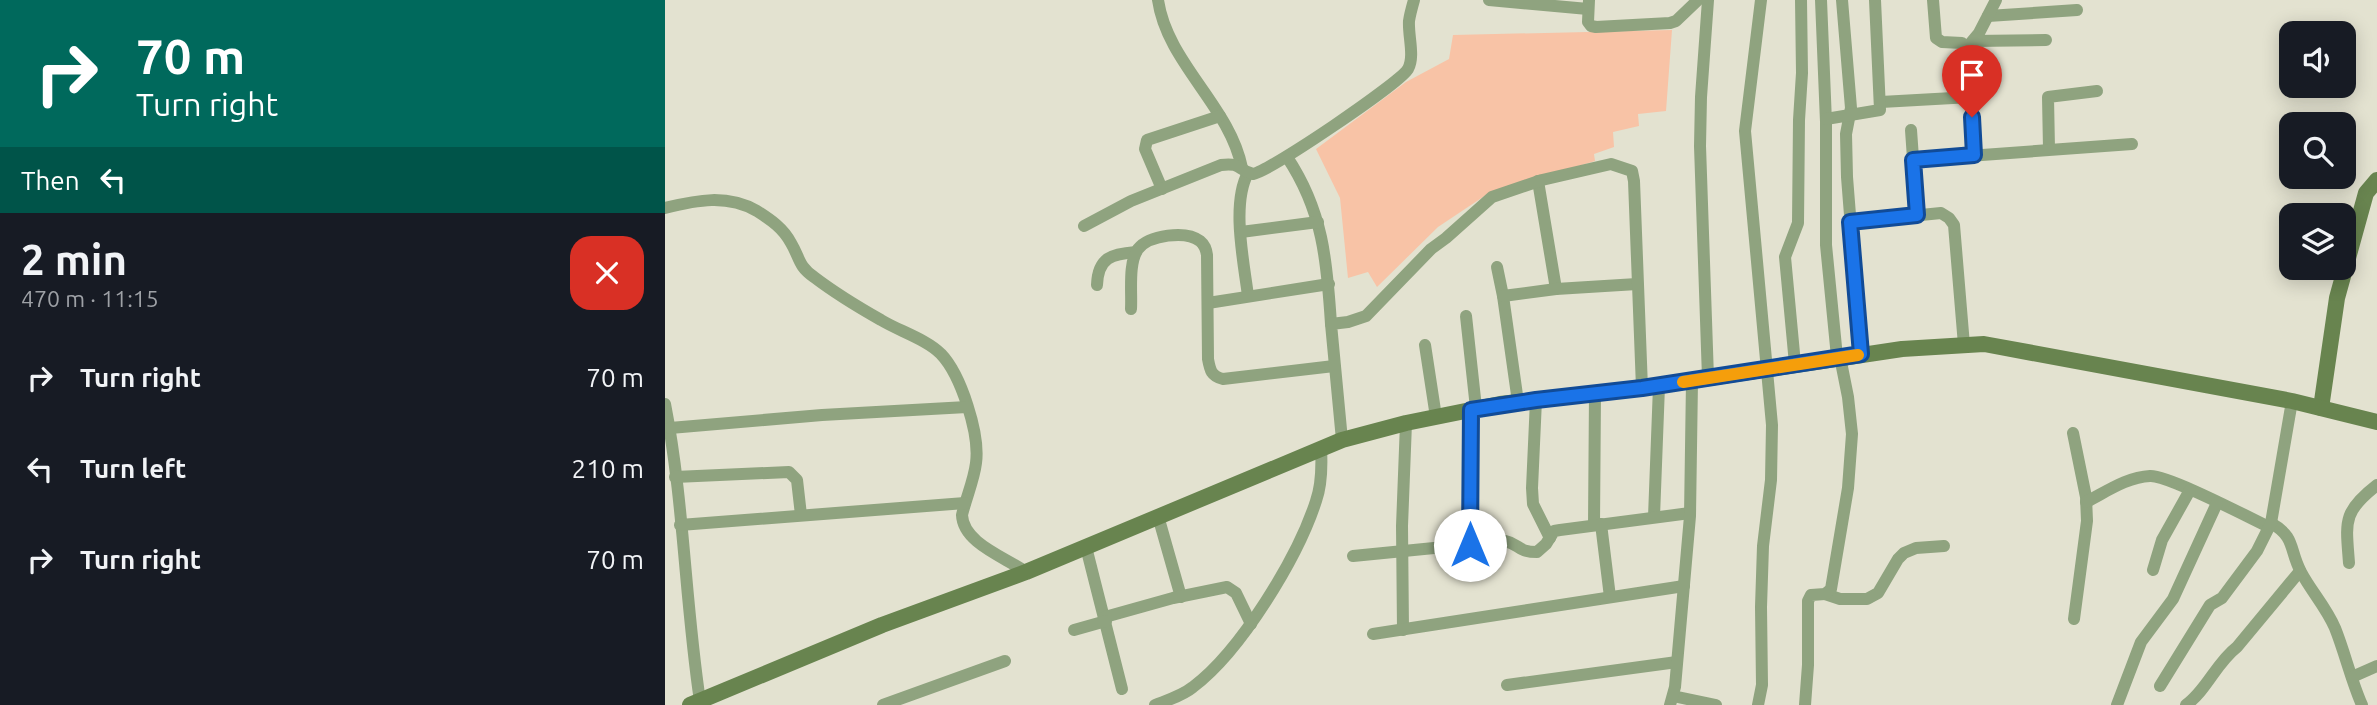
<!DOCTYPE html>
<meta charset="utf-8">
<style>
body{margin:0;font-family:Ubuntu,sans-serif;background:#242831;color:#f1f3f6;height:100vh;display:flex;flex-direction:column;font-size:26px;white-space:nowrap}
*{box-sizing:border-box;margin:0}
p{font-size:23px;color:#9ea1a6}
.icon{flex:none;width:38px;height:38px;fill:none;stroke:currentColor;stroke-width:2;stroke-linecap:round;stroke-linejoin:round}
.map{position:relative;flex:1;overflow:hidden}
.side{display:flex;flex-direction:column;background:#171b24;width:665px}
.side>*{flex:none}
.hud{background:#00695c;color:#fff;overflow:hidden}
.tools{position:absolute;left:1614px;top:21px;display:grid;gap:14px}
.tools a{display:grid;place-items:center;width:77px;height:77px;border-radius:14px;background:#171b24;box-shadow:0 4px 18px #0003;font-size:35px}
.pin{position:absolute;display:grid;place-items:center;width:60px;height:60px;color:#fff;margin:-72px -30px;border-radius:50% 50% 50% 0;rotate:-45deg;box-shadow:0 0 7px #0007}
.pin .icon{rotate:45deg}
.me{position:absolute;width:77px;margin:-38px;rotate:0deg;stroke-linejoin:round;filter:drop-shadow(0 0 5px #0008)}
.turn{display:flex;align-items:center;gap:24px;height:147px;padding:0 21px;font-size:32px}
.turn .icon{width:91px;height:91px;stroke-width:2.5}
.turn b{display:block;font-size:49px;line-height:60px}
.then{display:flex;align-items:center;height:66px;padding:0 21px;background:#0003;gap:14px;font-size:26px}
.round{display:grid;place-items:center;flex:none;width:74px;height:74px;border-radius:21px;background:#242831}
.summary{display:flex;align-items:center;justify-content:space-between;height:119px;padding:0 21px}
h1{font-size:42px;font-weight:600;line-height:52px}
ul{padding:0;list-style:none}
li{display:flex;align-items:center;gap:21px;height:91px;padding:0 21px}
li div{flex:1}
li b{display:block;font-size:26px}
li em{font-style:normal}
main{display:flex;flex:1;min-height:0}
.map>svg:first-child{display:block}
.green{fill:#f8c3a6}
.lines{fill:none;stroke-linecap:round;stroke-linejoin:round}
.street{stroke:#8fa37f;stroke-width:12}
.secondary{stroke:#68844f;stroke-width:16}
.route-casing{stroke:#114b97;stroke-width:18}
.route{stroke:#1a73e8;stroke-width:12}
.slow{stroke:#f59e0b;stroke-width:12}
</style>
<main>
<section class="side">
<div class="hud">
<div class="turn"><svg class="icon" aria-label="right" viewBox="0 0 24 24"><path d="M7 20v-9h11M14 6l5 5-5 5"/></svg><div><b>70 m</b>Turn right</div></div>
<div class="then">Then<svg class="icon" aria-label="left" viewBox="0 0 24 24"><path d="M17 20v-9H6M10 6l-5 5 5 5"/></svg></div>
</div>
<div class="summary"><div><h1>2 min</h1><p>470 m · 11:15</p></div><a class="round" style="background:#d93025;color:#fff"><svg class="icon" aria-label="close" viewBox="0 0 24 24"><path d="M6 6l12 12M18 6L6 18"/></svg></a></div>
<ul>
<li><svg class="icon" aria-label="right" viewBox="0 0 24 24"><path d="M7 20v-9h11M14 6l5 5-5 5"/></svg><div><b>Turn right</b></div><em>70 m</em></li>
<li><svg class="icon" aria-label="left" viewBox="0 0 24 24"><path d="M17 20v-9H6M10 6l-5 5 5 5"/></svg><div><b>Turn left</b></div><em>210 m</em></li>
<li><svg class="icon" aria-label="right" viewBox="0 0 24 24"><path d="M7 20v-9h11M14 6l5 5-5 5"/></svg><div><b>Turn right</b></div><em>70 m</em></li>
</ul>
</section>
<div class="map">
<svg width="1712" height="705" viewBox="0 0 1712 705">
<rect width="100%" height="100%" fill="#e3e2d0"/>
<!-- green -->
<polygon class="green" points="1007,30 1001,111 973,114 974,126 948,132 949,147 929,154 930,161 824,193 773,227 712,287 703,272 683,278 675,198 651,149 741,82 784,59 788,35"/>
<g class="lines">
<!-- street -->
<g class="street">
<path d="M493,0C502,63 565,106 577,168"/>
<polyline points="824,0 923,9"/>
<polyline points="924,0 923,22 926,26 931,27 1005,23 1011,21 1033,0"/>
<polyline points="1043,0 1036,97 1035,146 1043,378"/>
<polyline points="1156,0 1161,122 1161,245 1172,357"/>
<polyline points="1177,0 1186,108 1181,134 1182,177 1196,354"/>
<polyline points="1268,0 1271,38 1277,42 1297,43 1304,53 1309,155"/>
<polyline points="1323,16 1412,10"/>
<polyline points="1308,41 1381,40"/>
<polyline points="1304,45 1314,33 1331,0"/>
<polyline points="1216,102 1306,97"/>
<polyline points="1161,119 1215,110 1210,0"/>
<polyline points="1246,130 1252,215"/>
<polyline points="1384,149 1383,97 1432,91"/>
<path d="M622,157C658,211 662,261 666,324"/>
<polyline points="1248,160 1467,144"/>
<path d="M583,173C566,204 579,263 583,296"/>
<polyline points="873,181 891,289"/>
<polyline points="497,189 480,149 482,140 555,116"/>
<path d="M0,208C32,200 62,194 92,211C106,220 118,228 126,243C135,258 133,266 149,277C170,293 193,307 216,320C234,331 261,339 276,354C296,375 315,434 311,463C309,480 301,498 297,515C298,543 340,557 361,572"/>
<polyline points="1186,222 1276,213 1284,218 1289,225 1299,345"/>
<path d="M419,226L466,201L556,165C577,162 573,171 588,174C605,171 735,83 743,69C750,56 743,36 744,21C745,14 747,7 749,0"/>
<polyline points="576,232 653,222"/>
<polyline points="832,267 838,296 853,402"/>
<path d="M432,285C433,257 447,254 471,252"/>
<polyline points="838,296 891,289 972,284"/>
<polyline points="543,303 664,284"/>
<path d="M466,309C467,292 463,263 473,249C484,235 521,230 535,241C540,245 541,249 542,255L543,359C545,370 546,376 558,379L669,366"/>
<polyline points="801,316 811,408"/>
<polyline points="760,345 771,417"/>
<polyline points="1130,364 1120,257 1133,223 1134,120 1137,73 1136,0"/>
<polyline points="871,400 867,488 868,504 885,538"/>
<path d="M0,404C19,501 20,602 35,701"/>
<polyline points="5,428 157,415 302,407"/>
<polyline points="1408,433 1421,497 1422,521 1409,619"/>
<polyline points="677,440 666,324 683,322 701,316 766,249 781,238 827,197 877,180 946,164 967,171 969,181 977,388"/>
<polyline points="10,477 124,472 132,480 136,515"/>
<path d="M1421,502C1441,492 1462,477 1485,476C1503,475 1583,517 1604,527"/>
<polyline points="493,516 516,597"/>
<polyline points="989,517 994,386"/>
<path d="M1606,523C1631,537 1624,550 1636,572C1646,591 1661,607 1670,628C1680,653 1686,680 1697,705"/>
<polyline points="936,524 945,597"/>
<polyline points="15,525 300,503"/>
<polyline points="929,525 930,393"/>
<polyline points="805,545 806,409"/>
<polyline points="421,547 457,689"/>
<path d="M688,556L840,541C855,544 852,552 872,552L881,544L889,531L895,530L1025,513"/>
<path d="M1684,563C1681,522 1677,512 1712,485"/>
<polyline points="1488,570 1497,540 1525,490"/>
<polyline points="1160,594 1175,599 1202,599 1213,593 1233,559 1239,553 1251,548 1279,546"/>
<polyline points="440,617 508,598 562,587 571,593 586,624"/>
<polyline points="409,630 441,621"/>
<polyline points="738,630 737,526 741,423"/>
<polyline points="708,634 1019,586"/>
<polyline points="1687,677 1712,666"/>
<polyline points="842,685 1012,662"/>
<polyline points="1495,686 1545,605 1557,598 1592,551 1606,523 1627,401"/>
<polyline points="1008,696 1051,705"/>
<polyline points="218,705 340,661"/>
<path d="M490,705C503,700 517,696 528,687C576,651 633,557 651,501C657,484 657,466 656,448"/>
<polyline points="1005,705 1010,687 1025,516 1027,381"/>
<polyline points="1093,705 1097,685 1096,607 1098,546 1106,480 1107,425 1080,131 1096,0"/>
<polyline points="1140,705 1143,665 1143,601 1146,595 1160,594 1166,589 1183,488 1187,434 1183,397 1175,357"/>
<polyline points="1452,705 1476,642 1508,599 1552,503"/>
<path d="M1521,705C1542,690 1551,663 1572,647L1635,571"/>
</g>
<!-- secondary -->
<g class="secondary">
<polyline points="1656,408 1672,298 1701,193 1712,180"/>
<polyline points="25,705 217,625 361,572 677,440 741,423 835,404 977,388 1237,349 1319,344 1627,401 1712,422"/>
</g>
</g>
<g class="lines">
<!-- route casing -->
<g class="route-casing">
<polyline id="route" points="805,545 806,410 871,400 977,388 1196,354 1185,222 1252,215 1248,160 1309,155 1307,117"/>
</g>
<!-- route -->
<use href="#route" class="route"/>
<!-- slow -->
<polyline class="slow" points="1018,382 1193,355"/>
</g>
</svg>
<div class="tools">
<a><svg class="icon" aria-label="sound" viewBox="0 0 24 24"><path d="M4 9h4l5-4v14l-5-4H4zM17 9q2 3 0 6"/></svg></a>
<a><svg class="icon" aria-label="search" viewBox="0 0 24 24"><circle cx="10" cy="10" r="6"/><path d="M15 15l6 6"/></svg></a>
<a><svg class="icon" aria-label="layers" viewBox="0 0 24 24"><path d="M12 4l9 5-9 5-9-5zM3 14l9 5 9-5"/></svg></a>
</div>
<div class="pin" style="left:1307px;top:117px;background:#d93025"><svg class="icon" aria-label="arrive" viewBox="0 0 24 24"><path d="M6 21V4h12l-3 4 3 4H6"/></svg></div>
<svg class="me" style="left:805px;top:545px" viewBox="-20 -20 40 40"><circle r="19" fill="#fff"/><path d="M0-13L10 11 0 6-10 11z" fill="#1a73e8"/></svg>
</div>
</main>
